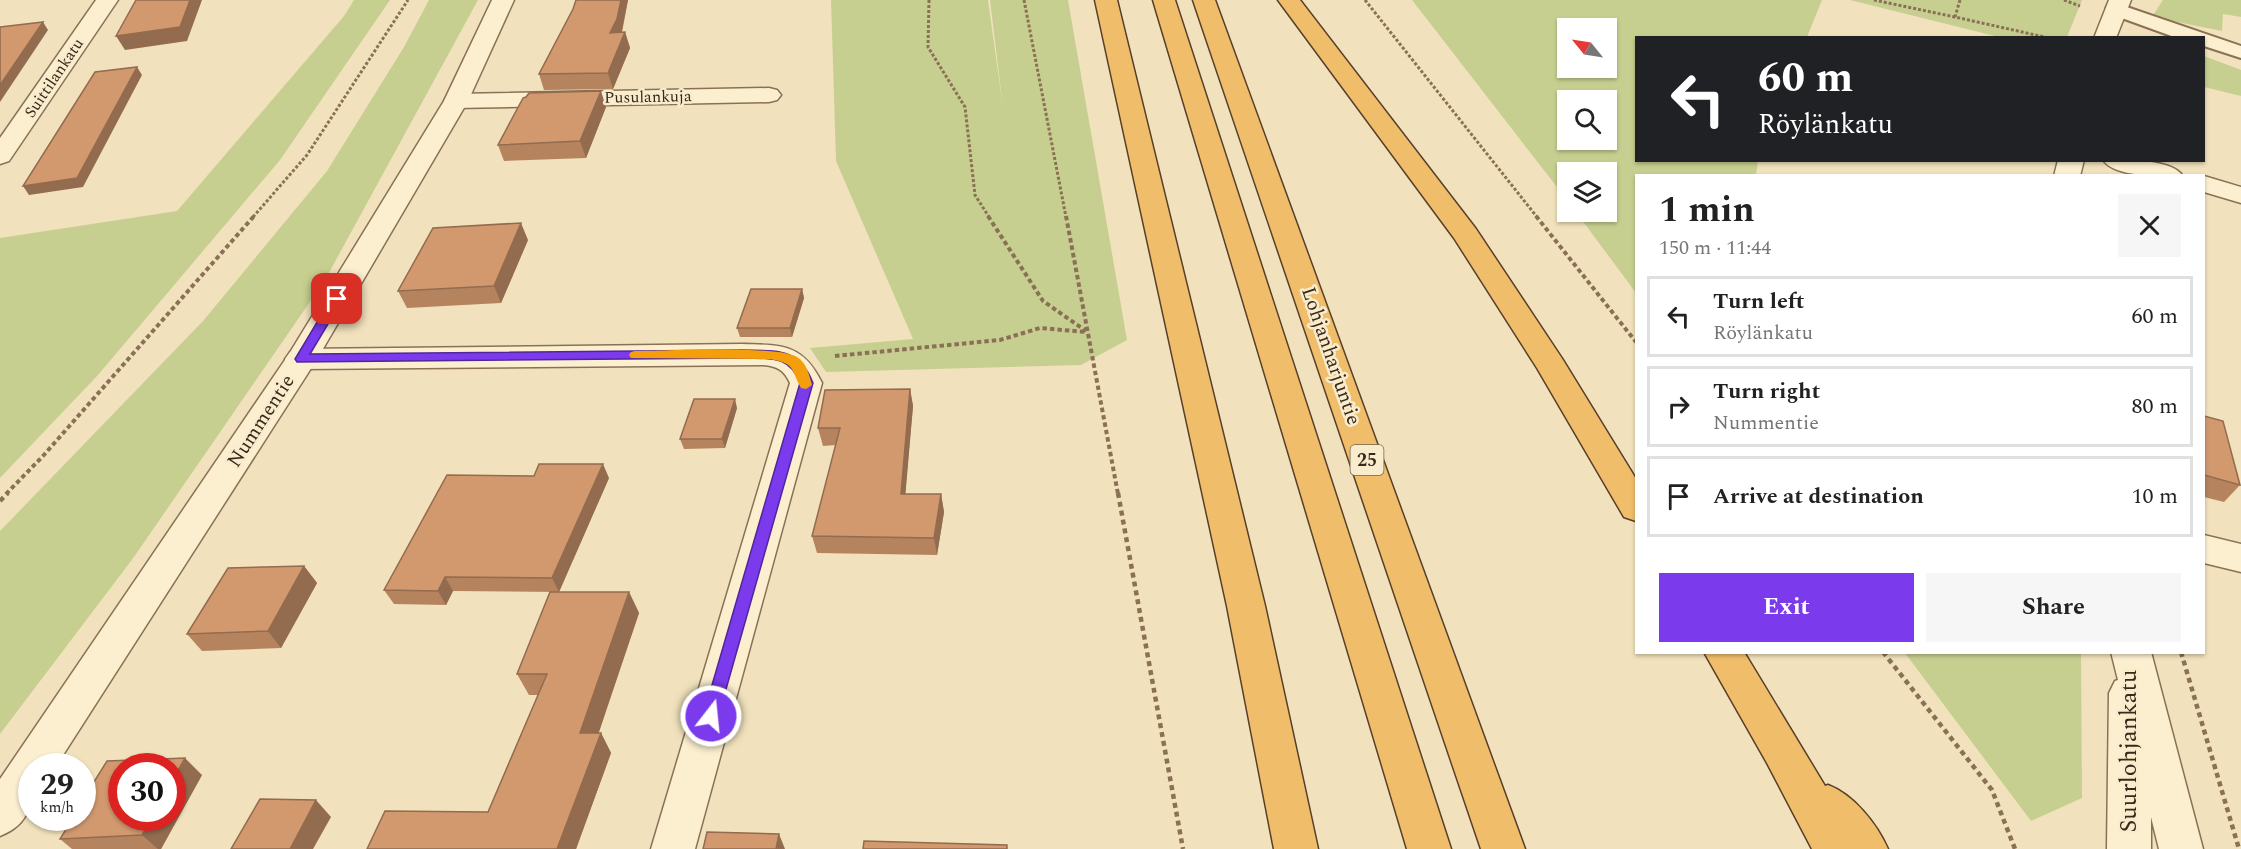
<!DOCTYPE html>
<meta charset="utf-8">
<style>
body{margin:0;font-family:Spectral,serif;background:#f6f6f6;color:#222;height:100vh;display:flex;flex-direction:column;font-size:22px;white-space:nowrap}
*{box-sizing:border-box;margin:0}
p{font-size:20px;color:#767676}
.icon{flex:none;width:33px;height:33px;fill:none;stroke:currentColor;stroke-width:2;stroke-linecap:round;stroke-linejoin:round}
.map{position:relative;flex:1;overflow:hidden}
.sheet{position:absolute;left:1635px;top:174px;width:570px;height:480px;display:flex;flex-direction:column;background:#fff;border-radius:0px;box-shadow:0 2px 4px #0004}
.sheet>*{flex:none}
.top-card{position:absolute;left:1635px;top:36px;width:570px;height:126px;border-radius:0px;box-shadow:0 2px 4px #0004;background:#202124;color:#fff;overflow:hidden}
.needle{width:39px;rotate:300deg}
.buttons{position:absolute;left:1557px;top:18px;display:grid;gap:12px}
.buttons a{display:grid;place-items:center;width:60px;height:60px;border-radius:0px;background:#fff;box-shadow:0 2px 4px #0004;font-size:30px}
.speed{position:absolute;left:18px;top:753px;display:flex;gap:12px;font-size:30px;font-weight:700;text-align:center}
.speed>*{display:grid;place-content:center;width:78px;height:78px;border-radius:50%;background:#fff;box-shadow:0 2px 4px #0004;line-height:1}
.speed small{font-size:15px;font-weight:400}
.speed .limit{border:9px solid #d22;background:#fff;color:#111}
.pin{position:absolute;display:grid;place-items:center;width:51px;height:51px;color:#fff;margin:-26px;border-radius:12px;box-shadow:0 3px 9px #0006}
.me{position:absolute;width:66px;margin:-33px;rotate:16deg;stroke-linejoin:round;filter:drop-shadow(0 0 4px #0008)}
.turn{display:flex;align-items:center;gap:21px;height:126px;padding:0 24px;font-size:27px}
.turn .icon{width:78px;height:78px;stroke-width:2.5}
.turn b{display:block;font-size:42px;line-height:51px}
.round{display:grid;place-items:center;flex:none;width:63px;height:63px;border-radius:0px;background:#f6f6f6}
.overview{display:flex;align-items:center;justify-content:space-between;height:102px;padding:0 24px}
h1{font-size:36px;font-weight:700;line-height:45px}
.button{display:flex;gap:12px;margin-top:auto;padding:12px 24px}
.button a{flex:1;height:69px;border-radius:0px;background:#7c3aed;color:#fff;font-size:24px;font-weight:700;line-height:69px;text-align:center}
.button a+a{background:#f6f6f6;color:#222}
ul{padding:0;list-style:none}
li{display:flex;align-items:center;gap:18px;height:81px;margin:0 12px 9px;padding:0 12px;border:3px solid #e0e0e0;border-radius:0px}
li div{flex:1}
li b{display:block;font-size:22px}
li em{font-style:normal}
.map>svg:first-child{display:block}
.green{fill:#c7cf90;fill-rule:evenodd}
.lines{fill:none;stroke-linecap:round;stroke-linejoin:round}
.service-casing{stroke:#8a7155;stroke-width:4}
.minor-casing{stroke:#8a7155;stroke-width:3}
.tertiary-casing{stroke:#8a7155;stroke-width:3}
.trunk-casing{stroke:#573f2a;stroke-width:3}
.path-far2{stroke:#8a7155;stroke-width:3;stroke-dasharray:3 2;stroke-linecap:butt}
.path-far1{stroke:#8a7155;stroke-width:4;stroke-dasharray:4.5 3;stroke-linecap:butt}
.path{stroke:#8a7155;stroke-width:4.5;stroke-dasharray:5 4;stroke-linecap:butt}
.service{fill:#fbefd0;fill-rule:evenodd}
.minor{fill:#fbefd0;fill-rule:evenodd}
.tertiary{fill:#fbefd0;fill-rule:evenodd}
.trunk{fill:#f0be6a;fill-rule:evenodd}
.wall{fill:#b5845f}
.shaded-wall{fill:#936b4e}
.building{fill:#d2996f;stroke:#936b4e;stroke-width:1.5}
.route{fill:#7c3aed;stroke:#51269a;stroke-width:1.5}
.slow{fill:#f59e0b}
.labels{text-anchor:middle;dominant-baseline:central;stroke-width:5;stroke-linejoin:round;paint-order:stroke}
.far-street-label{font-size:16px;fill:#38291b;stroke:#f8eccd}
.shield{fill:#f8eccd;stroke:#726450;stroke-width:1.5}
.shield-label{font-size:18px;font-weight:bold;fill:#38291b}
.street-label{font-size:20px;fill:#38291b;stroke:#f8eccd}
.near-street-label{font-size:24px;fill:#38291b;stroke:#f8eccd}
</style>
<div class="map">
<svg width="2241" height="849" viewBox="0 0 2241 849">
<rect width="100%" height="100%" fill="#f1e2bd"/>
<!-- green -->
<g class="green">
<polygon points="354,0 390,0 280,160 98,375 0,478 0,238 177,211 344,16"/>
<polygon points="429,0 478,0 325,280 134,557 0,734 0,531 203,321 327,171 404,47"/>
<polygon points="831,0 988,0 1003,108 990,0 1068,0 1127,340 1081,365 826,372 810,348 913,339 836,161"/>
<path d="M1412,0H1822L1807,37L1636,38V160L1758,161L1756,175L1636,176V293L1576,212H1606V172H1568L1567,200ZM1606,28V68H1568V28ZM1606,100V140H1568V100Z"/>
<polygon points="1850,0 2082,0 2067,37 1999,37"/>
<polygon points="2163,0 2241,0 2241,17 2223,14 2222,31 2152,17"/>
<polygon points="2204,56 2241,70 2241,96 2204,87"/>
<polygon points="1905,653 2081,653 2082,798 2031,821"/>
</g>
<g class="lines">
<!-- service casing -->
<g class="service-casing">
<polygon id="service" points="2115,3 2241,46 2241,58 2204,46 2204,38 2177,38 2108,13 2106,9 2108,5"/>
</g>
<!-- minor casing -->
<g class="minor-casing">
<g id="minor">
<polygon points="96,0 118,0 9,161 0,164 0,138"/>
<polygon points="769,88 777,90 781,95 777,100 769,102 456,108 447,106 444,101 447,96 456,94"/>
<path d="M2103,160C2122,160 2171,158 2183,176C2163,176 2115,178 2103,160Z"/>
<polygon points="2204,176 2241,187 2241,203 2204,192"/>
<path d="M742,344C782,345 803,344 822,383L695,849H651L790,383C784,370 777,366 763,365L301,369L290,366L285,359L290,352L301,349Z"/>
<polygon points="2204,535 2241,544 2241,572 2204,563"/>
</g>
</g>
<!-- tertiary casing -->
<g class="tertiary-casing">
<g id="tertiary">
<path d="M492,0H514L468,101L317,359L56,766H32C32,798 34,823 0,836V779L289,354L444,101Z"/>
<polygon points="2109,0 2131,0 2116,38 2094,38"/>
<polygon points="2058,160 2084,160 2080,176 2054,176"/>
<polygon points="2111,652 2151,652 2203,849 2159,849 2151,817 2151,849 2107,849 2109,693 2115,681 2118,680"/>
</g>
</g>
<!-- trunk casing -->
<g class="trunk-casing">
<g id="trunk">
<polygon points="1095,0 1117,0 1265,606 1318,849 1274,849 1227,606"/>
<polygon points="1153,0 1175,0 1451,849 1407,849"/>
<polygon points="1193,0 1215,0 1525,849 1481,849"/>
<polygon points="1278,0 1300,0 1476,229 1563,360 1636,479 1636,521 1624,517 1537,368 1454,238"/>
<path d="M1704,652H1744L1825,786L1828,785C1854,795 1877,824 1888,849H1812L1767,763Z"/>
</g>
</g>
<!-- path-far2 -->
<g class="path-far2">
<polyline points="929,0 928,47 965,107 975,195 989,217"/>
<polyline points="1024,0 1066,217"/>
<polyline points="1365,0 1537,217"/>
<polyline points="1874,0 1955,17"/>
<polyline points="1960,0 1955,17 2049,38"/>
<polyline points="2064,0 2080,6"/>
<polyline points="253,217 307,155 408,0"/>
</g>
<!-- path-far1 -->
<g class="path-far1">
<polyline points="988,216 1043,301 1086,331"/>
<polyline points="1066,216 1118,494"/>
<polyline points="1536,216 1636,342"/>
<polyline points="835,356 1000,340 1040,328 1086,332"/>
<polyline points="6,494 43,456 254,216"/>
</g>
<!-- path -->
<g class="path">
<polyline points="1118,493 1183,849"/>
<polyline points="0,501 8,493"/>
<polyline points="1883,652 1992,790 2015,849"/>
<polyline points="2181,652 2239,849"/>
</g>
<!-- service -->
<use href="#service" class="service"/>
<!-- minor -->
<use href="#minor" class="minor"/>
<!-- tertiary -->
<use href="#tertiary" class="tertiary"/>
<!-- trunk -->
<use href="#trunk" class="trunk"/>
</g>
<!-- wall -->
<g class="wall">
<polygon points="576,0 628,0 622,33 625,32 630,48 613,89 544,90 539,74 573,9"/>
<polygon points="526,97 606,107 586,158 504,161 498,145"/>
<polygon points="528,240 501,303 407,308 398,291"/>
<polygon points="802,289 804,298 792,337 740,337 737,328"/>
<polygon points="910,389 913,406 905,494 941,494 944,512 937,555 817,553 812,536 836,445 823,446 818,428"/>
<polygon points="737,408 725,448 684,449 680,439"/>
<polygon points="2204,416 2240,485 2224,502 2204,497"/>
<polygon points="609,478 559,592 453,591 446,605 394,604 384,590"/>
<polygon points="304,566 317,583 281,648 202,651 187,634"/>
<polygon points="629,592 639,613 598,733 601,733 611,753 576,849 367,849 488,812 538,695 529,695 517,674"/>
<polygon points="202,775 161,849 72,849 60,839"/>
</g>
<!-- shaded-wall -->
<g class="shaded-wall">
<polygon points="190,0 202,0 187,41 125,50 116,36"/>
<polygon points="621,0 628,0 621,34 610,33"/>
<polygon points="43,22 48,30 0,102 0,85"/>
<polygon points="625,32 630,48 613,89 608,73"/>
<polygon points="137,67 142,75 83,187 29,195 23,186"/>
<polygon points="601,91 606,107 586,158 580,141"/>
<polygon points="521,223 528,240 501,303 494,286"/>
<polygon points="802,289 804,298 792,337 790,328"/>
<polygon points="910,389 913,406 904,511 901,494"/>
<polygon points="735,399 737,408 725,448 722,439"/>
<polygon points="603,464 609,478 559,592 552,578"/>
<polygon points="941,494 944,512 937,555 934,538"/>
<polygon points="304,566 317,583 281,648 268,631"/>
<polygon points="445,577 453,591 446,605 438,591"/>
<polygon points="629,592 639,613 592,753 580,733"/>
<polygon points="601,733 611,753 576,849 557,849"/>
<polygon points="185,758 202,775 161,849 158,849 142,835 152,818 172,818 172,781"/>
<polygon points="316,800 331,817 313,849 290,849"/>
<polygon points="779,834 785,849 776,849"/>
</g>
<!-- building -->
<g class="building">
<polygon points="136,0 190,0 180,27 116,36"/>
<polygon points="576,0 621,0 617,19 610,33 625,32 608,73 539,74 573,9"/>
<polygon points="43,22 0,85 0,27"/>
<polygon points="137,67 77,178 23,186 95,72"/>
<polygon points="601,91 580,141 498,145 523,98 526,97 529,93"/>
<polygon points="521,223 494,286 398,291 433,228"/>
<polygon points="751,289 802,289 790,328 737,328"/>
<polygon points="910,389 901,494 941,494 934,538 812,536 840,428 818,428 825,390"/>
<polygon points="694,399 735,399 722,439 680,439"/>
<polygon points="2204,416 2223,421 2240,485 2204,475"/>
<polygon points="539,464 603,464 552,578 445,577 438,591 384,590 447,475 534,476"/>
<polygon points="304,566 268,631 187,634 228,568"/>
<polygon points="550,592 629,592 580,733 601,733 557,849 367,849 385,811 488,812 547,674 517,674"/>
<polygon points="185,758 172,781 172,766 122,766 122,818 152,818 142,835 60,839 73,818 82,818 82,801 107,761"/>
<polygon points="260,799 316,800 290,849 231,849"/>
<polygon points="707,832 779,834 776,849 703,849"/>
<polygon points="864,841 1007,845 1007,849 863,849"/>
</g>
<!-- route -->
<path class="route" d="M337,295L343,299L310,354L742,350C777,351 799,347 813,383L717,721L711,723L705,721L703,716L800,383C789,354 769,359 742,358L297,362L295,359L331,299Z"/>
<!-- slow -->
<path class="slow" d="M635,351C664,351 778,345 797,357C807,363 809,375 812,385L806,389L801,388C790,367 795,364 770,359L631,358L629,355L631,352Z"/>
<g class="labels">
<!-- far-street labels -->
<g class="far-street-label">
<text transform="translate(54 78) rotate(-56)">Suittilankatu</text>
<text transform="translate(648 97) rotate(-1)">Pusulankuja</text>
</g>
<!-- shield labels -->
<rect class="shield" x="1350.5" y="445" width="33" height="30" rx="4.5"/>
<g class="shield-label">
<text x="1367" y="460">25</text>
</g>
<!-- street labels -->
<g class="street-label">
<text transform="translate(1331 356) rotate(71)">Lohjanharjuntie</text>
<text transform="translate(261 421) rotate(-57)">Nummentie</text>
</g>
<!-- near-street labels -->
<g class="near-street-label">
<text transform="translate(2129 751) rotate(-90)">Suurlohjankatu</text>
</g>
</g>
</svg>
<div class="buttons">
<a><svg class="needle" viewBox="-14 -14 28 28"><path d="M0-13l5 13h-10z" fill="#e53935"/><path d="M0 13l5-13h-10z" fill="#767676"/></svg></a>
<a><svg class="icon" aria-label="search" viewBox="0 0 24 24"><circle cx="10" cy="10" r="6"/><path d="M15 15l6 6"/></svg></a>
<a><svg class="icon" aria-label="layers" viewBox="0 0 24 24"><path d="M12 4l9 5-9 5-9-5zM3 14l9 5 9-5"/></svg></a>
</div>
<div class="speed"><div>29<small>km/h</small></div><div class="limit">30</div></div>
<div class="pin" style="left:337px;top:299px;background:#d93025"><svg class="icon" aria-label="arrive" viewBox="0 0 24 24"><path d="M6 21V4h12l-3 4 3 4H6"/></svg></div>
<svg class="me" style="left:711px;top:716px" viewBox="-20 -20 40 40"><circle r="17" fill="#7c3aed" stroke="#fff" stroke-width="3"/><path d="M0-11L8 9 0 5-8 9z" fill="#fff"/></svg>
<div class="top-card">
<div class="turn"><svg class="icon" aria-label="left" viewBox="0 0 24 24"><path d="M17 20v-9H6M10 6l-5 5 5 5"/></svg><div><b>60 m</b>Röylänkatu</div></div>
</div>
<section class="sheet">
<div class="overview"><div><h1>1 min</h1><p>150 m · 11:44</p></div><a class="round"><svg class="icon" aria-label="close" viewBox="0 0 24 24"><path d="M6 6l12 12M18 6L6 18"/></svg></a></div>
<ul>
<li><svg class="icon" aria-label="left" viewBox="0 0 24 24"><path d="M17 20v-9H6M10 6l-5 5 5 5"/></svg><div><b>Turn left</b><p>Röylänkatu</p></div><em>60 m</em></li>
<li><svg class="icon" aria-label="right" viewBox="0 0 24 24"><path d="M7 20v-9h11M14 6l5 5-5 5"/></svg><div><b>Turn right</b><p>Nummentie</p></div><em>80 m</em></li>
<li><svg class="icon" aria-label="arrive" viewBox="0 0 24 24"><path d="M6 21V4h12l-3 4 3 4H6"/></svg><div><b>Arrive at destination</b></div><em>10 m</em></li>
</ul>
<div class="button"><a>Exit</a><a>Share</a></div>
</section>
</div>
